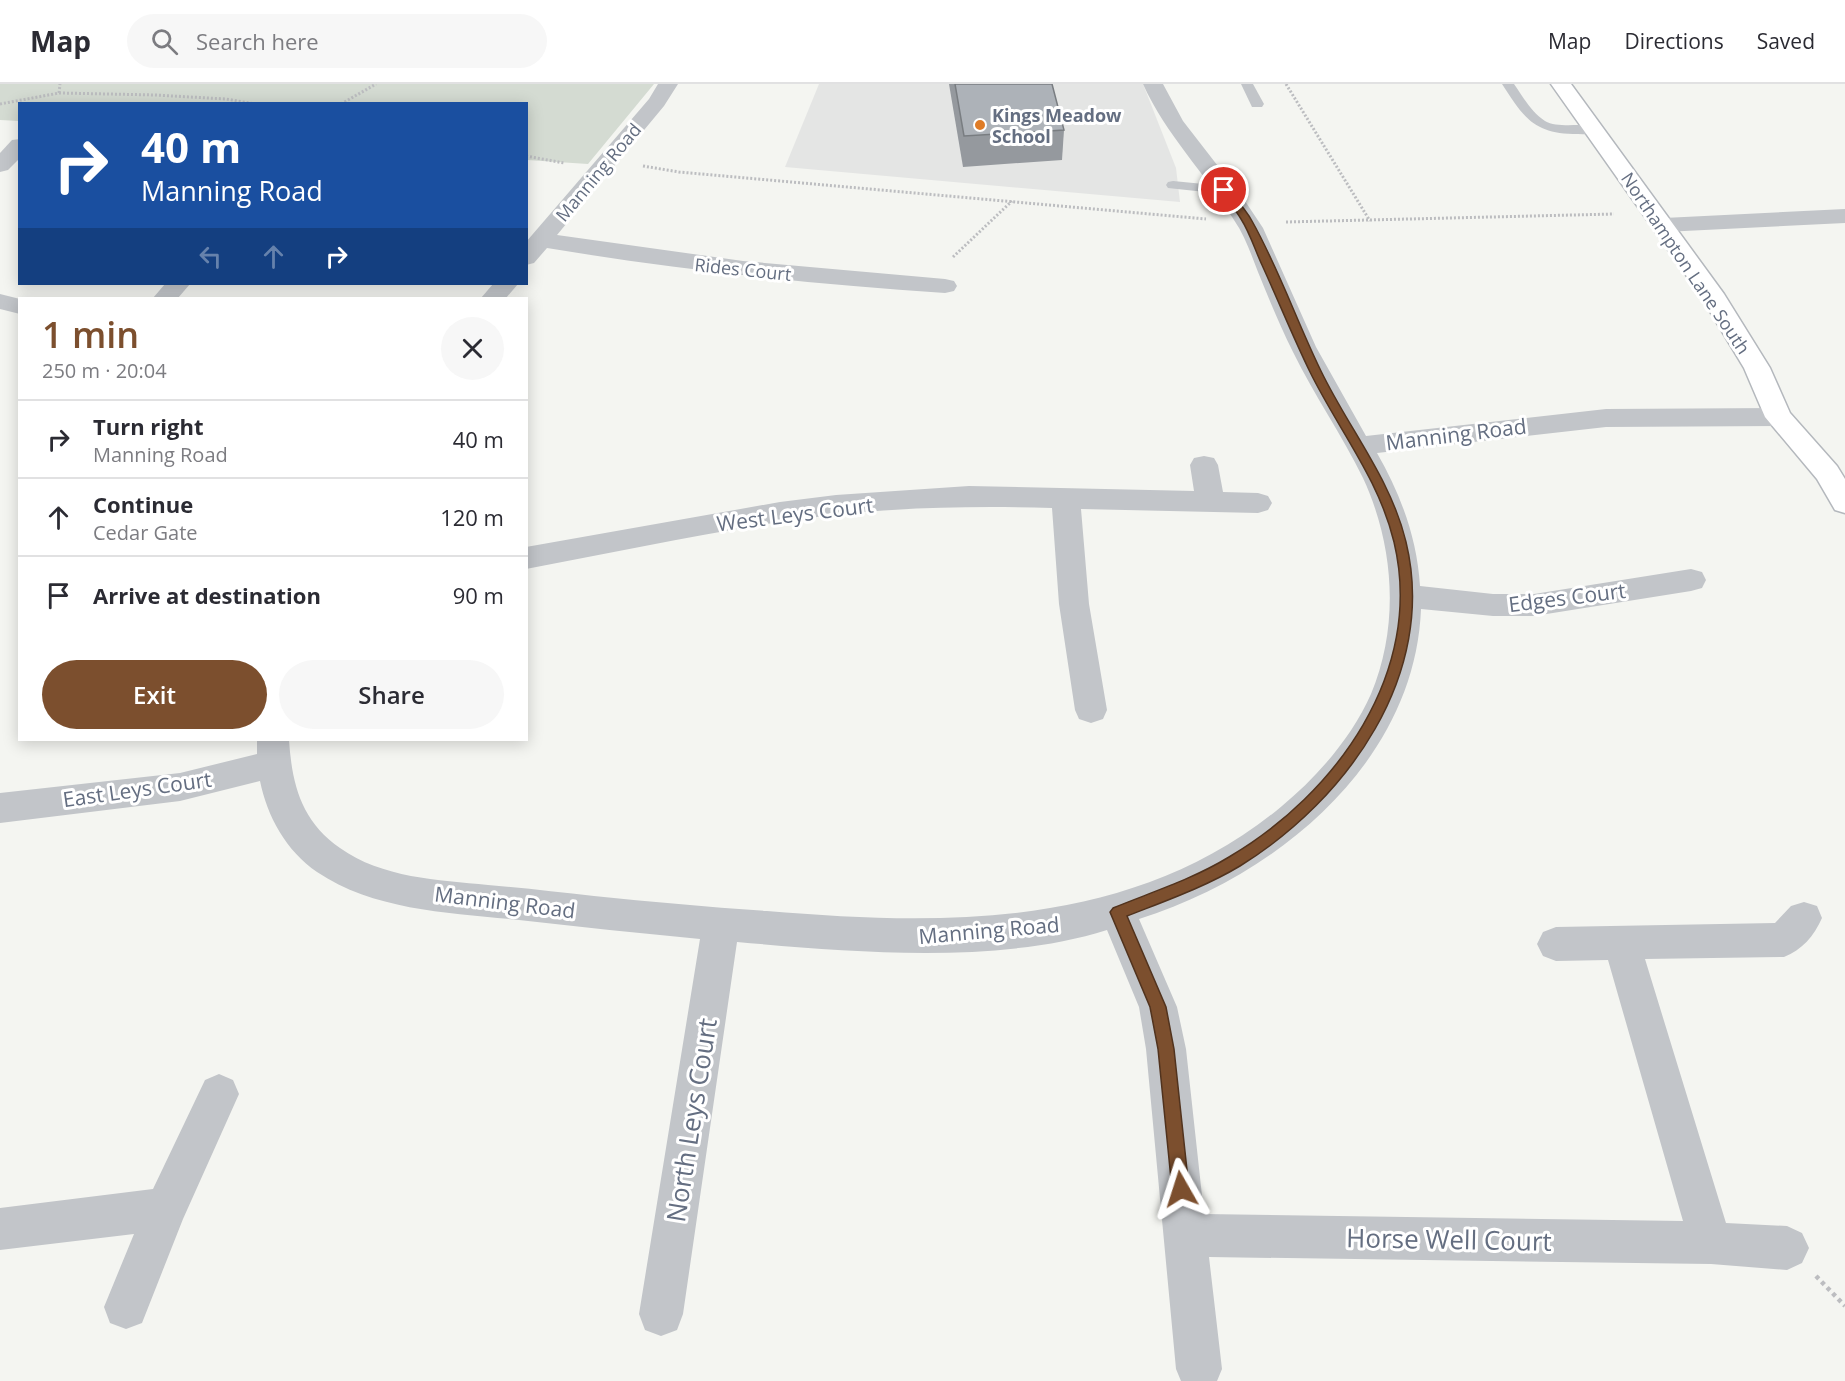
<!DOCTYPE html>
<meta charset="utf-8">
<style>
body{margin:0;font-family:"Open Sans",sans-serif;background:#f7f7f7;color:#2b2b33;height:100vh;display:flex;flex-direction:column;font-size:22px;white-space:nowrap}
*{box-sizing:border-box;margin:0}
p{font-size:20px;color:#7c7c81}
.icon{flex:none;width:33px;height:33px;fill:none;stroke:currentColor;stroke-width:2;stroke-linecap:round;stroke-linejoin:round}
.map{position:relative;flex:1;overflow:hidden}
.side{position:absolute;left:18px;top:213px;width:510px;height:444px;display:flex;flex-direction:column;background:#fff;border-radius:0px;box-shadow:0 3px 15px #0003}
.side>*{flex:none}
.top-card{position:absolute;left:18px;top:18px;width:510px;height:183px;border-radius:0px;box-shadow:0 3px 15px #0003;background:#1a4fa0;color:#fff;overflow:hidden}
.pin{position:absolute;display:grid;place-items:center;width:51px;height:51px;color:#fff;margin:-26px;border:3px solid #fff;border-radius:50%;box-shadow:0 2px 6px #0007}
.me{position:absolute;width:66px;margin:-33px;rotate:354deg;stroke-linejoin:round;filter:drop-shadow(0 0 4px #0008)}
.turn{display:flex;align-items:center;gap:21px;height:126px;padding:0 24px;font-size:27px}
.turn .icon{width:78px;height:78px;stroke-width:2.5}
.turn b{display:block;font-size:42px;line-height:51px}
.lanes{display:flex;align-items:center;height:57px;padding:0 24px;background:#0003;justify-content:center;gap:30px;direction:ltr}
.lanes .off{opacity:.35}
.round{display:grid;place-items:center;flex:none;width:63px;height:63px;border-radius:32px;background:#f7f7f7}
.head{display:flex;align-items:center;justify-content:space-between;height:102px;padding:0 24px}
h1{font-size:36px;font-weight:600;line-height:45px;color:#7c4f2e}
.button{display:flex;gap:12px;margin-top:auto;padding:12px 24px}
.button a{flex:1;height:69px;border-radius:36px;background:#7c4f2e;color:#fff;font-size:24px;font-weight:600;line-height:69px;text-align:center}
.button a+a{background:#f7f7f7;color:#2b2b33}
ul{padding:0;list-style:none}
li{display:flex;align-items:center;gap:18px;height:78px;padding:0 24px;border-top:2px solid #e1e1e2}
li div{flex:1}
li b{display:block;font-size:22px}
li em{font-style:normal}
header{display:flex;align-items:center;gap:36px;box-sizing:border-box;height:84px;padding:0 30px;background:#fff;border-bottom:2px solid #e1e1e2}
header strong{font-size:28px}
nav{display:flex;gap:33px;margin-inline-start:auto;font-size:21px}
.search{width:420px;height:54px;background:#f7f7f7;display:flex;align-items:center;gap:15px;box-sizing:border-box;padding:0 21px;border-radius:33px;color:#7c7c81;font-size:22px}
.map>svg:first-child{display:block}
.built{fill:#e4e5e4}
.green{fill:#d4dbd2}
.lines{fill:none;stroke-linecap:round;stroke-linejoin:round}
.secondary-casing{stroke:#b4b8bd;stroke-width:3}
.path-far1{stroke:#bcbdc0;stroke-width:3;stroke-dasharray:2 2;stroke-linecap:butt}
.path{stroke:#bcbdc0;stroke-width:4.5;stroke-dasharray:4 4;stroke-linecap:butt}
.lane{fill:#c2c5c9;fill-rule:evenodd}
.street{fill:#c2c5c9;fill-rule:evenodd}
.secondary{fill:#fff;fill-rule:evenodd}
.wall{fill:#95999e}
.building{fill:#adb2b8;stroke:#797d81;stroke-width:1.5}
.route{fill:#7c4f2e;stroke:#51331e;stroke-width:1.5}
.poi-dot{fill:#df7c27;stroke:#fff;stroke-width:2}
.labels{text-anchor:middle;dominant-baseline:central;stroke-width:6;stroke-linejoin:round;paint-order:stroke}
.far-poi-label{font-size:18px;font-weight:bold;fill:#646e81;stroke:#fff;text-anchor:start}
.far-street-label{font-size:18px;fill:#646e81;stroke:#fff}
.street-label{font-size:21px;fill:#646e81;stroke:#fff}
.near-street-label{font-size:26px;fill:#646e81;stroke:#fff}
</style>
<header>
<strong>Map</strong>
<div class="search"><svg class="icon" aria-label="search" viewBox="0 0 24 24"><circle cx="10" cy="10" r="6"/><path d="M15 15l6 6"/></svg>Search here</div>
<nav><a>Map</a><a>Directions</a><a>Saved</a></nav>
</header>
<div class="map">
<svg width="1845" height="1297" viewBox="0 0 1845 1297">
<rect width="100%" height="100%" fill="#f4f5f1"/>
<!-- built -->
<polygon class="built" points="819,0 1143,0 1176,84 1180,118 785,83"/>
<!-- green -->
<polygon class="green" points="0,0 654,0 588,80 527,76 526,20 20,20 19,37 0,36"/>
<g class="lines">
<!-- secondary casing -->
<g class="secondary-casing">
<polygon id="secondary" points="1551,0 1571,0 1724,210 1770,284 1790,329 1837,382 1845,395 1845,429 1835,426 1817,395 1765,333 1744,284 1700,211"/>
</g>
<!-- path-far1 -->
<g class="path-far1">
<polyline points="1286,0 1370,137"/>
<polyline points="59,9 60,0"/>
<polyline points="0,20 59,9 155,11 226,15 255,20"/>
<polyline points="341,20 376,0"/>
<polyline points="526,72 564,79"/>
<polyline points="643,82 679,88 1206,135"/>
<polyline points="1286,138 1614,130"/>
<polyline points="953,173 1012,117"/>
</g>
<!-- path -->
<polyline class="path" points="1816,1192 1845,1222"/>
<!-- lane -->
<g class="lane">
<polygon points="1241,0 1253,0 1264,20 1262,23 1252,23"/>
<path d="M1502,0H1514C1523,13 1532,29 1545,37C1560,46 1590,36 1600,46C1594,52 1586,50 1578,50C1534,50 1524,34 1502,0Z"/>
<polygon points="1173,97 1224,102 1231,106 1224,110 1168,104 1166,101 1168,98"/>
</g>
<!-- street -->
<g class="street">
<path d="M658,0H678L664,22L557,151L743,177L945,195L954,197L957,202L954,207L945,209C812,200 679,186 547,164L534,179L526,181V158L649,15Z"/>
<path d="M1143,0H1163L1183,37L1245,117L1263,144L1316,263L1366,352L1606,325L1778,324L1788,327L1791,333L1788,339L1778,342L1606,343L1377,369C1401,411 1417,454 1420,502L1493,510H1534L1691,485L1702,488L1706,496L1702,504L1691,507L1534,532H1493L1421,525C1415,679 1276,792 1139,835L1177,923L1186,965L1204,1130L1683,1137L1608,876L1556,877L1543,872L1537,860L1543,848L1556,843L1775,839L1791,822L1804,818L1817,822L1822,834C1814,852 1802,866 1784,873L1645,875L1726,1139L1787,1142L1802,1149L1809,1164L1802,1179L1787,1186L1711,1180L1209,1173L1222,1285L1217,1297H1181L1176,1285L1146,965L1139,923L1107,846C997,881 851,868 737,858L683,1230L677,1246L661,1252L645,1246L639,1230L700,855C640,849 579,843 519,836C451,829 375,827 317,788C286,767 267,732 260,697L180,717L0,739V709L180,689L257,670V656H289C292,700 301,737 340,764C382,794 438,796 488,801C523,804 558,808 594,812C651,818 709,823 767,827C947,842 1134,845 1282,722C1318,692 1352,653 1371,610C1400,541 1394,461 1363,394C1342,351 1314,311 1293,268C1280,242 1269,215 1258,188C1251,170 1245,152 1234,136C1205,89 1166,51 1143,0Z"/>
<polygon points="20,55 20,74 8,86 0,88 0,69 12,56"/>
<polygon points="1845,125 1845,139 1664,148 1656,146 1652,141 1656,136 1664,134"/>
<polygon points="165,200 190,200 178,214 153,214"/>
<polygon points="493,200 518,200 506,214 481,214"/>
<polygon points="0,210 20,215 20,230 0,225"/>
<path d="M1204,372L1214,374L1218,381L1223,408L1258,409L1268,412L1272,419L1268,426L1258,429L1081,425L1089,520L1107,626L1103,635L1091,639L1079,635L1075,626L1059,520L1052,424C979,422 906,423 833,431C730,443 628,466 526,485V463L780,418L836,411L969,402L1194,407L1190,381L1194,374Z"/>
<polygon points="219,990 233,996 239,1010 183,1135 142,1239 126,1245 110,1239 104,1223 134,1150 0,1166 0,1124 153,1105 205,996"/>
</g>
<!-- secondary -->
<use href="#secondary" class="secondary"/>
</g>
<!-- wall -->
<polygon class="wall" points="949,0 1052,0 1064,46 1062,76 963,83"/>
<!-- building -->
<polygon class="building" points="955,0 1052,0 1064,46 964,52"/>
<!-- route -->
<path class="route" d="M1221,104H1227C1236,115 1246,126 1252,137C1279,185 1297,238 1321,287C1349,345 1391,395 1406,458C1438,590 1347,716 1240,782C1205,803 1165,817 1127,832L1166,923L1174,965L1189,1105L1187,1111L1181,1113L1175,1111L1172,1105L1158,965L1150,923L1110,828L1113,824C1152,808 1193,795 1229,773C1336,710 1425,588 1394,458C1379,395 1338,345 1310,288C1293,253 1278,216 1262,181C1255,166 1250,149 1241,135C1235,125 1227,116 1220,106Z"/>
<!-- markers -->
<circle class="poi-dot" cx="980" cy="41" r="6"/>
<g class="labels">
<!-- far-poi labels -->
<g class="far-poi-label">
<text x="992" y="31">Kings Meadow<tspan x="992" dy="21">School</tspan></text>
</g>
<!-- far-street labels -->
<g class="far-street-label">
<text transform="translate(598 88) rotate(-50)">Manning Road</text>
<text transform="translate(1686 179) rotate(56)">Northampton Lane South</text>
<text transform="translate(743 185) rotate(6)">Rides Court</text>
</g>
<!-- street labels -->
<g class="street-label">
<text transform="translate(1456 350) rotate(-7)">Manning Road</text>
<text transform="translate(795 430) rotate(-7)">West Leys Court</text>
<text transform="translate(1567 513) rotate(-7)">Edges Court</text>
<text transform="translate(137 705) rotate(-8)">East Leys Court</text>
<text transform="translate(505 818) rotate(7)">Manning Road</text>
<text transform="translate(989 846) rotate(-5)">Manning Road</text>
</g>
<!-- near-street labels -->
<g class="near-street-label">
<text transform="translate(691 1036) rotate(-81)">North Leys Court</text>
<text transform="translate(1449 1155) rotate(1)">Horse Well Court</text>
</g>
</g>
</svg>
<div class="pin" style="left:1224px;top:106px;background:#d93025"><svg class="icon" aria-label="arrive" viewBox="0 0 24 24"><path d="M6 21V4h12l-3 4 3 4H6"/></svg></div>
<svg class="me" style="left:1181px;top:1105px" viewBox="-20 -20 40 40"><path d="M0-17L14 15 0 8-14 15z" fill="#7c4f2e" stroke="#fff" stroke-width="4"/></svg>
<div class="top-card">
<div class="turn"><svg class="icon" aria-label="right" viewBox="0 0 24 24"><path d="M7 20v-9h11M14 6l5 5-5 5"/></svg><div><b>40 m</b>Manning Road</div></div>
<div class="lanes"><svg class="icon off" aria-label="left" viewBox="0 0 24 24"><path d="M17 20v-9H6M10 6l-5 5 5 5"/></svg><svg class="icon off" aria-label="ahead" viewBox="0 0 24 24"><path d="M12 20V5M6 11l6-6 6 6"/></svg><svg class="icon" aria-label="right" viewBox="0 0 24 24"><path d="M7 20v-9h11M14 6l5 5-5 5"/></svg></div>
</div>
<section class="side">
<div class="head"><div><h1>1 min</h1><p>250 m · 20:04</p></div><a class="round"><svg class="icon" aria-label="close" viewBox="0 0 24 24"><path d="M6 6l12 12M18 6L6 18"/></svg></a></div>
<ul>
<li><svg class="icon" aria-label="right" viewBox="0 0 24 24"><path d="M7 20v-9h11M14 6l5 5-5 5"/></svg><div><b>Turn right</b><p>Manning Road</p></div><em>40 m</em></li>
<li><svg class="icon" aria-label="ahead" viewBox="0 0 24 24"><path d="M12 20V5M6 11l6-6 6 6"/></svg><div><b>Continue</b><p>Cedar Gate</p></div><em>120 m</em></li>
<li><svg class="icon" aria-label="arrive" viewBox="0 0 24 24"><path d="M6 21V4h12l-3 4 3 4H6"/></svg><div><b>Arrive at destination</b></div><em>90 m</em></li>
</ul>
<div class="button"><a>Exit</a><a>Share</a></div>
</section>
</div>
